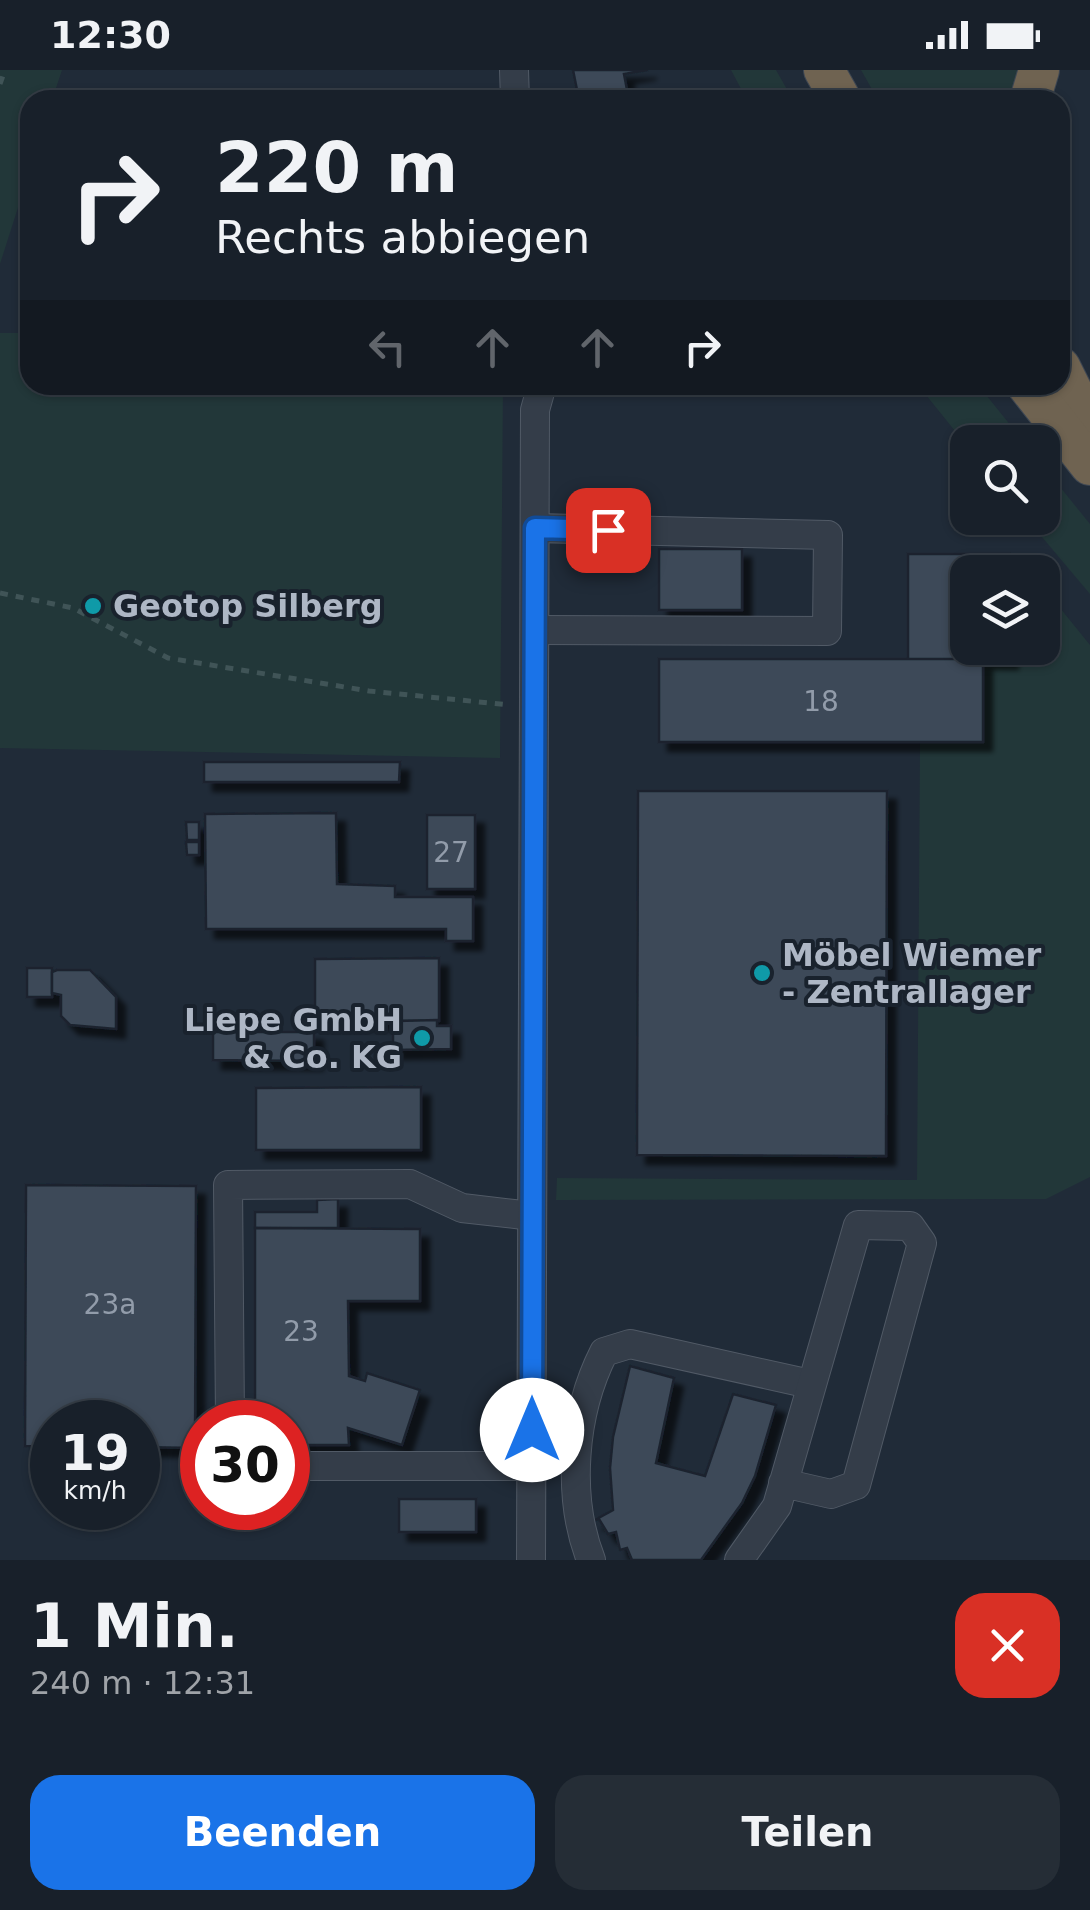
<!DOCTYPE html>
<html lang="de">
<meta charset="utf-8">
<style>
body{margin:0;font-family:"DejaVu Sans",sans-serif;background:#252d36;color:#f1f3f6;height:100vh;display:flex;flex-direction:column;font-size:38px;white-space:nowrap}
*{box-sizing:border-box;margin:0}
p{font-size:32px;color:#9fa3a8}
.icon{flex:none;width:55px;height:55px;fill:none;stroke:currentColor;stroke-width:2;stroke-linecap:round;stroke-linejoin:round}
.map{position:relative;height:1490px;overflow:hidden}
.side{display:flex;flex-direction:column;background:#18202a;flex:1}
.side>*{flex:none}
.top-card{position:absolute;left:20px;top:20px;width:1050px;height:305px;border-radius:30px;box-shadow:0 2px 8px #0004,0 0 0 2px #363e47;background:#18202a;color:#f1f3f6;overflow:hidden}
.tools{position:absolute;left:950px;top:355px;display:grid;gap:20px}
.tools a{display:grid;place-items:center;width:110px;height:110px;border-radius:20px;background:#18202a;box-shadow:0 2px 8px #0004,0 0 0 2px #363e47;font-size:50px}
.speed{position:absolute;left:30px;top:1330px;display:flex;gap:20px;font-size:50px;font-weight:700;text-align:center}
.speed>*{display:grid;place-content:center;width:130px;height:130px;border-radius:50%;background:#18202a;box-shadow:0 2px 8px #0004,0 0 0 2px #363e47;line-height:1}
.speed small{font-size:25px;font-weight:400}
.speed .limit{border:15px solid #d22;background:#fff;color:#111}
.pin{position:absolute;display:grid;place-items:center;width:85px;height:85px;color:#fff;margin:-42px;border-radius:20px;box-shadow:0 5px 15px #0006}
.me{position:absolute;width:110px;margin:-55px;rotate:0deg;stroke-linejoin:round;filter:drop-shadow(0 0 8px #0008)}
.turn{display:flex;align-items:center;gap:35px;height:210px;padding:0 30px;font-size:45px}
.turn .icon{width:130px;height:130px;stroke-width:2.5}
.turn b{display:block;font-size:70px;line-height:85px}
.lanes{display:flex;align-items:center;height:95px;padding:0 30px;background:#0003;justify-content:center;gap:50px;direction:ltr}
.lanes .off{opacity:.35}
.round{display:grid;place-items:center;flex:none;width:105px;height:105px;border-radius:30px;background:#252d36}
.overview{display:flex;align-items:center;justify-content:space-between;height:170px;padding:0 30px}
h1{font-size:60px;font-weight:700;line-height:75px}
.cta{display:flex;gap:20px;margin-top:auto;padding:20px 30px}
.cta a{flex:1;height:115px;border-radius:30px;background:#1a73e8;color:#fff;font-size:40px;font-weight:700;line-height:115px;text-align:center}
.cta a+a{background:#252d36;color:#f1f3f6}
.status{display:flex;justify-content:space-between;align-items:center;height:70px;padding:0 50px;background:#18202a;direction:ltr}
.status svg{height:28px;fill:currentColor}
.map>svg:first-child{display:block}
.green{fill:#223739}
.building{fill:#3c4958;stroke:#1b242f;stroke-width:2.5;filter:url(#shadow)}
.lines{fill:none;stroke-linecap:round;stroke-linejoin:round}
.minor-casing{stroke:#515a66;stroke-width:30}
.highway-casing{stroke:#3e4753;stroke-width:42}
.path{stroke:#405457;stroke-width:5;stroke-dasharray:8 8;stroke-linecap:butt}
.minor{stroke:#343d49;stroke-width:28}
.highway{stroke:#6f6351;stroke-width:40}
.route-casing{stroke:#114b97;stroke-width:25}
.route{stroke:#1a73e8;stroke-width:18}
.culture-dot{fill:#0f9aa8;stroke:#19222d;stroke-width:4}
.labels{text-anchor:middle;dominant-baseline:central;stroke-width:8;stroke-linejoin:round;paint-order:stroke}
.number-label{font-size:28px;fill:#929caa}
.poi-label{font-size:32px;font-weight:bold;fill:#aeb7c5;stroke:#19222d;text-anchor:start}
</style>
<div class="status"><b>12:30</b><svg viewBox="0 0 49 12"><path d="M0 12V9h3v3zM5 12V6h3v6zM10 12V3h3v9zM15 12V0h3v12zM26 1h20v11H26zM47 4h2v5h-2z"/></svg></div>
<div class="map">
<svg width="1090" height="1490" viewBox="0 0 1090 1490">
<defs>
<filter id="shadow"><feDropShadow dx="9" dy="9" stdDeviation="2.5" flood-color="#0009"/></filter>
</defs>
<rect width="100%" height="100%" fill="#202b38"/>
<!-- green -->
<g class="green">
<polygon points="0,0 62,0 52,30 30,30 30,100 0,194"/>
<polygon points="731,0 776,0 793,30 747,30"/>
<polygon points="861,0 1024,0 1012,30 878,30"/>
<polygon points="0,263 30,263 30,315 503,315 500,688 0,678"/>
<polygon points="918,315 978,315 1024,372 968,372 967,376"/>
<polygon points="1043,396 1090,454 1090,524 1026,448 1042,448"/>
<polygon points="1043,517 1090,575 1090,1107 1046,1129 556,1130 557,1108 917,1110 920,672 983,672 983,589 1008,589 1009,578 1042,578"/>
</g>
<!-- building -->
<g class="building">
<polygon points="573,0 648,0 624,4 629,30 579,30"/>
<rect x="659" y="479" width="83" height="61"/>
<polygon points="908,484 1009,484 1009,502 968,502 968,578 1009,578 1009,590 908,589"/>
<rect x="659" y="589" width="324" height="83"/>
<polygon points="204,692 400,692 399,712 204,712"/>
<polygon points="638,721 887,721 886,1086 637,1085"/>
<polygon points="336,743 337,814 395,816 395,827 473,827 473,871 446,871 446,859 206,859 205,744"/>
<rect x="427" y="745" width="48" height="74"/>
<polygon points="186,752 199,752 199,770 187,770"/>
<polygon points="186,772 199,772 199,785 187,785"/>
<polygon points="439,888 439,951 315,951 315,889"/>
<rect x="27" y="898" width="25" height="29"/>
<polygon points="57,900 90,900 116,927 116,959 70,955 61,946 61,925 52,923 52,902"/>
<polygon points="437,950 437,956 451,956 451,979 393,980 393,957 396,957 397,951"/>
<polygon points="213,962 314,962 314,991 213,990"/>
<polygon points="421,1017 421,1080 256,1080 256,1018"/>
<polygon points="26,1115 196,1116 195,1378 138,1377 138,1352 52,1352 52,1377 25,1376"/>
<polygon points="338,1129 338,1158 255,1158 255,1142 317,1142 317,1130"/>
<polygon points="255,1158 420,1159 420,1231 348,1231 349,1306 365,1311 367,1303 420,1320 402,1375 348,1358 349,1375 288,1375 288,1352 255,1352"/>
<polygon points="630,1296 674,1308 656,1393 705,1406 733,1324 776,1335 755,1406 742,1433 701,1490 632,1490 627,1478 620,1480 616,1462 608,1464 599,1449 593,1451 613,1440 610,1398 613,1367"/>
<rect x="399" y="1429" width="77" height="33"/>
</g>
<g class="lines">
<!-- minor casing -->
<g class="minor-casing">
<g id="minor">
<polyline points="514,0 515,30"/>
<polyline points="535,560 827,561 828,465 535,458"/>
<polyline points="230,1352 228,1115 410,1114 462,1138 532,1146"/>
<polyline points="288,1396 532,1396"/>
<polyline points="531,1490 535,340 542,315"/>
<path d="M591,1490C566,1426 573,1343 604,1282L630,1274L810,1314"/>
<polyline points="739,1490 777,1436 858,1155 910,1156 922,1173 856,1415 831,1424 783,1413"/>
</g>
</g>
<!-- highway casing -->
<g class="highway-casing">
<g id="highway">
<polyline points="824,0 841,30"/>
<polyline points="1030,30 1039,0"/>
<polyline points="1060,297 1090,357"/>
<polyline points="1027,315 1090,395"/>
</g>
</g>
<!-- path -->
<g class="path">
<polyline points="0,14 5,0"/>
<polyline points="0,523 73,538 168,588 369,621 510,635"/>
</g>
<!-- minor -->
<use href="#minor" class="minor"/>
<!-- highway -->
<use href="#highway" class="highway"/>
</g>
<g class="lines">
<!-- route casing -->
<g class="route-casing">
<polyline id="route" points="532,1360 535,458 608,460"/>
</g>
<!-- route -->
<use href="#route" class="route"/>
</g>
<!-- markers -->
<g class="culture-dot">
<circle cx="93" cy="536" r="10"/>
<circle cx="762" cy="903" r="10"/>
<circle cx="422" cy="968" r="10"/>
</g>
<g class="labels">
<!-- number labels -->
<g class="number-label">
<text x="821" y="631">18</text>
<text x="451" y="782">27</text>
<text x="110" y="1234">23a</text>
<text x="301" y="1261">23</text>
</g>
<!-- poi labels -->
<g class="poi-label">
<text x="113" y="536">Geotop Silberg</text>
<text x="782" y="885">Möbel Wiemer<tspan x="782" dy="37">- Zentrallager</tspan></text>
<text x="402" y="950" text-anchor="end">Liepe GmbH<tspan x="402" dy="37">&amp; Co. KG</tspan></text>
</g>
</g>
</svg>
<div class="tools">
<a><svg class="icon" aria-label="search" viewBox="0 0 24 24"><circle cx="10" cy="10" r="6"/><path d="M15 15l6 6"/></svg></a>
<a><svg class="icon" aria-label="layers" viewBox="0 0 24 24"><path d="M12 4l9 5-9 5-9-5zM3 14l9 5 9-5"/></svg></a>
</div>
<div class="speed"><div>19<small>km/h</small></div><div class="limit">30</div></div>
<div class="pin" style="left:608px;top:460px;background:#d93025"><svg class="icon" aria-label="arrive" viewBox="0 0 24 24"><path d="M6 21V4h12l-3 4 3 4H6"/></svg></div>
<svg class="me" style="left:532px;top:1360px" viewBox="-20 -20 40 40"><circle r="19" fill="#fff"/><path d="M0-13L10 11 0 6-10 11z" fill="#1a73e8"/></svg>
<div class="top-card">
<div class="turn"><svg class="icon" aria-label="right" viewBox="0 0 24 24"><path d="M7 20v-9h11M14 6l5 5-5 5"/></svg><div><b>220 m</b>Rechts abbiegen</div></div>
<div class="lanes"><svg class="icon off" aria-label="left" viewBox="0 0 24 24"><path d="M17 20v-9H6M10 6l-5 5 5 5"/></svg><svg class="icon off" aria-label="ahead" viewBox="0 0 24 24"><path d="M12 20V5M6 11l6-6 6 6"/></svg><svg class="icon off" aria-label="ahead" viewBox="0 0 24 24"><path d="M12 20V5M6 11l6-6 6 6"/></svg><svg class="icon" aria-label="right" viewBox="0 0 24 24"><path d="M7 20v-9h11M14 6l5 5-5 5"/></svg></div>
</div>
</div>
<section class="side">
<div class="overview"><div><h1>1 Min.</h1><p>240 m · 12:31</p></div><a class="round" style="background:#d93025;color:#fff"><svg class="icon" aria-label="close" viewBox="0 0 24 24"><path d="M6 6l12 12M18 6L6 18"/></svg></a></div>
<div class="cta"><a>Beenden</a><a>Teilen</a></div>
</section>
